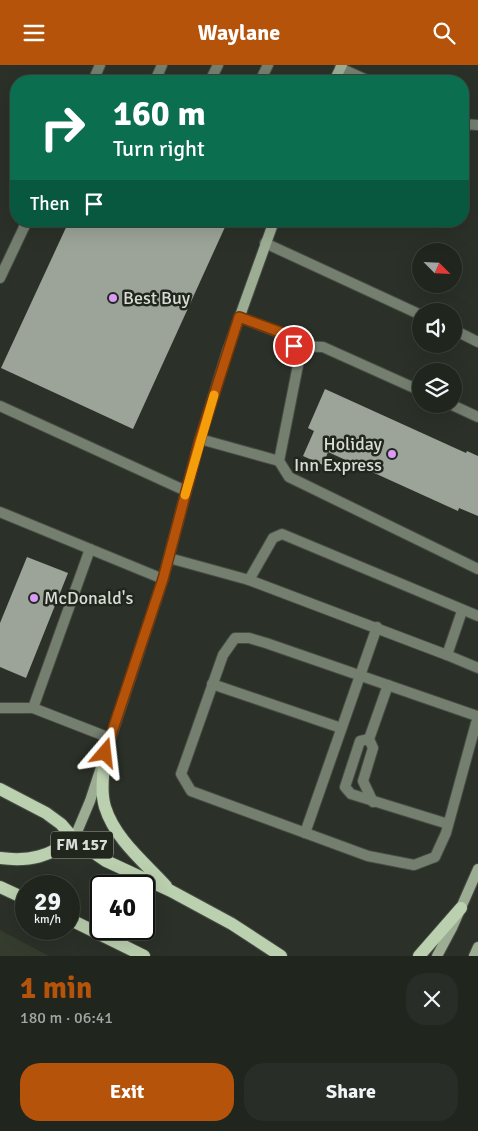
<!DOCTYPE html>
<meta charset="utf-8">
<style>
body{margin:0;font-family:Signika,sans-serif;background:#282d27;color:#f1f3f6;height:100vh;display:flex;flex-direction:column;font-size:19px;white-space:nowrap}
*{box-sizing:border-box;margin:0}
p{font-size:16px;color:#a2a5a4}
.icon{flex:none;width:28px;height:28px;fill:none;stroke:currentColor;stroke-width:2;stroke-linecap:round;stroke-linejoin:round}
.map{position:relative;height:891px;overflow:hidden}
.drawer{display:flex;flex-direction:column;background:#20251e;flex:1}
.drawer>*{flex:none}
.top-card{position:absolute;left:10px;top:10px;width:459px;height:152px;border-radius:20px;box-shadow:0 5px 20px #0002,0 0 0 1px #3d423c;background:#0b6e4f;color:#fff;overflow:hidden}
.needle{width:32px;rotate:114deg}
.controls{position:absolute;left:412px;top:178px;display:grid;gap:10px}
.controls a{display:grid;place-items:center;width:50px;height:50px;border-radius:50%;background:#20251e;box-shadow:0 5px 20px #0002,0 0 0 1px #3d423c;font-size:25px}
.speed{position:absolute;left:15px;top:810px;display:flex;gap:10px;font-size:25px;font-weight:700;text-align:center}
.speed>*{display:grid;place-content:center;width:65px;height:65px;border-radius:50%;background:#20251e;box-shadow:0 5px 20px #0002,0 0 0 1px #3d423c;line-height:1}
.speed small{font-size:12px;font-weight:400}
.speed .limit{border:2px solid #111;border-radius:8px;background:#fff;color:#111}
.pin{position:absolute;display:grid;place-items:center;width:42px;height:42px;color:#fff;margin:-21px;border:2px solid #fff;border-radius:50%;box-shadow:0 1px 5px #0007}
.me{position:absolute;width:55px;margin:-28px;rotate:17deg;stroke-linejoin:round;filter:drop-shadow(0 0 4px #0008)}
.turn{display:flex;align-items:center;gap:18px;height:105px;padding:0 20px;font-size:22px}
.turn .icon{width:65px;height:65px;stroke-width:2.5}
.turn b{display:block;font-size:35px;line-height:42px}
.then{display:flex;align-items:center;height:48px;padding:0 20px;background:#0003;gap:10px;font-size:19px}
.round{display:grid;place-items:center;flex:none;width:52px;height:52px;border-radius:20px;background:#282d27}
.overview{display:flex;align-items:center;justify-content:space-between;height:85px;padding:0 20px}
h1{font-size:30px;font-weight:700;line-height:38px;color:#b45309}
.action{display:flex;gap:10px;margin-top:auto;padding:10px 20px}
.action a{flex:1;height:58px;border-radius:20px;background:#b45309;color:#fff;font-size:20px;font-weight:700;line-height:58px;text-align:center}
.action a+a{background:#282d27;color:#f1f3f6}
header{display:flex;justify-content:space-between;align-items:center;height:65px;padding:0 20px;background:#b45309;color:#fff;font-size:22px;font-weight:700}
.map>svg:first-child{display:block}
.built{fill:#333c2d}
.building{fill:#9ca398}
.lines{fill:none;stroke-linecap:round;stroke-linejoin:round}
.lane-casing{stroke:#474d44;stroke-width:12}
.secondary-casing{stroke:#474d44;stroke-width:12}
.primary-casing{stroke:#474d44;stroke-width:14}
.lane{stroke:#757f70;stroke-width:10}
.secondary{stroke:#9dad94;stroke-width:10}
.primary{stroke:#bbd0af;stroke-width:12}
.route-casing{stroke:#753606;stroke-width:12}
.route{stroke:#b45309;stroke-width:9}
.slow{stroke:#f59e0b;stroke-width:9}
.poi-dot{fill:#d99af8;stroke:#22271e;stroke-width:2}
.labels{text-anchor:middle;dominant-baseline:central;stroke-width:5;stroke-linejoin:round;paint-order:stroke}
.shield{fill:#22271e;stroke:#a2a6a0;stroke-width:1}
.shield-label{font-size:16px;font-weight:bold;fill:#d9ddd7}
.poi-label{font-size:18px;fill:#d9ddd7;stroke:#22271e;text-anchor:start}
</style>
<header><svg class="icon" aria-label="menu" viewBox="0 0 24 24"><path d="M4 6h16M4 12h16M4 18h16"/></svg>Waylane<svg class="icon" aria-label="search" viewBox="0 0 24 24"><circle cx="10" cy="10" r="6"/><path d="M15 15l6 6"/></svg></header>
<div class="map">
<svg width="478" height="891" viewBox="0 0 478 891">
<rect width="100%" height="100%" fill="#2b3128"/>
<!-- built -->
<polygon class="built" points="0,865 49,891 0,891"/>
<!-- building -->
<g class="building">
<polygon points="69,156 212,156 225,162 133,364 1,303"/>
<polygon points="325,324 466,388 467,386 478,391 478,451 459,443 458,446 328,387 323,400 303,391 314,366 308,363"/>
<polygon points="27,492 68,508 26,613 0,602 0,558"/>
</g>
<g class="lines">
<!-- lane casing -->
<g class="lane-casing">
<g id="lane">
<polyline points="340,3 369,16"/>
<polyline points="93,16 100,0"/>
<polyline points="155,16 162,0"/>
<polyline points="210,16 218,0"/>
<polyline points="260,16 268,0"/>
<polyline points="462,59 478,60"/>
<polyline points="265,178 421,250"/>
<polyline points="0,213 27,156"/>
<polyline points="239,252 288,271 300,290 279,396 289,412 478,504"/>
<polyline points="454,265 478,277"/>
<polyline points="294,281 323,282 421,326"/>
<polyline points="450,339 478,352"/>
<polyline points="0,341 186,426"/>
<polyline points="200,374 279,396"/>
<polyline points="0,447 163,514"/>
<polyline points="169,493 249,515 273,473 282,469 478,551"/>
<polyline points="249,515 447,590 462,546"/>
<polyline points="447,590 478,603"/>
<polyline points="212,619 341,663"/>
<polyline points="0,643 33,643 110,673"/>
<polyline points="33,643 90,484"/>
<polyline points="476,658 446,768 435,792 414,800 368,791 191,726 181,709 223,590 235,573 249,573 266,578 477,651"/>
<polyline points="369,674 360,676 345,722 351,729 448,759"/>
<polyline points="373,737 363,716 373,683 369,674 388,620"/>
<polyline points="305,768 377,562"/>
</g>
</g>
<!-- secondary casing -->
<g class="secondary-casing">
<g id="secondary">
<polyline points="334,16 342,0"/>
<polyline points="74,774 90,736 163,514 200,374 227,287 274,156"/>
<polyline points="437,891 452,863 478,804"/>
<polyline points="474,891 478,882"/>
</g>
</g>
<!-- primary casing -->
<g class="primary-casing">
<g id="primary">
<path d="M105,688C104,706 100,725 105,742C115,774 144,797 166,821"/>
<polyline points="0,724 46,748 61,759 74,774 106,796 171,826 232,859 281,891"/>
<path d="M0,793C31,797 49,791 74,774"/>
<polyline points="0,822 26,834"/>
<polyline points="69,854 144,891"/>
<polyline points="419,891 461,843"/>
</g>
</g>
<!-- lane -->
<use href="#lane" class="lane"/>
<!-- secondary -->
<use href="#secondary" class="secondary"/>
<!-- primary -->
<use href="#primary" class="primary"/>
</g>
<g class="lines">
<!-- route casing -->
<g class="route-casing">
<polyline id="route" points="105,688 163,514 200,374 239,252 288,270 294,281"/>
</g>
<!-- route -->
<use href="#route" class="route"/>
<!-- slow -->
<polyline class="slow" points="185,430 214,330"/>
</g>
<!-- markers -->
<g class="poi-dot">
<circle cx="113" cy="233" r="5"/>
<circle cx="392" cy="389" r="5"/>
<circle cx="34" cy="533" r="5"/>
</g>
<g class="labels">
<!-- shield labels -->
<rect class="shield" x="51" y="766.5" width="62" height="27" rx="4"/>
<g class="shield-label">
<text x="82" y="780">FM 157</text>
</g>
<!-- poi labels -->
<g class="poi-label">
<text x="123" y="233">Best Buy</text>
<text x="382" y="379" text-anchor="end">Holiday<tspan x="382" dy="21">Inn Express</tspan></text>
<text x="44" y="533">McDonald's</text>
</g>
</g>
</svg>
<div class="controls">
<a><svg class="needle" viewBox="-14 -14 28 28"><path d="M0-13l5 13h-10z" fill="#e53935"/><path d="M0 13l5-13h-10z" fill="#a2a5a4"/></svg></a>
<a><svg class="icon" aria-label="sound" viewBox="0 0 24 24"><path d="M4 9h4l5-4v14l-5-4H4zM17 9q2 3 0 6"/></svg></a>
<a><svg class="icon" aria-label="layers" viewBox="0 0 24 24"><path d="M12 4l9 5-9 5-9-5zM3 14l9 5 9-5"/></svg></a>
</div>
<div class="speed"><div>29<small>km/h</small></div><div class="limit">40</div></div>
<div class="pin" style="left:294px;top:281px;background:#d93025"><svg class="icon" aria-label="arrive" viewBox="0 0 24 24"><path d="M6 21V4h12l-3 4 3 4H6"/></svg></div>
<svg class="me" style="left:105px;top:688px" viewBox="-20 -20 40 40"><path d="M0-17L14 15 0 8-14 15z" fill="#b45309" stroke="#fff" stroke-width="4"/></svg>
<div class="top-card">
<div class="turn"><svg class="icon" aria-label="right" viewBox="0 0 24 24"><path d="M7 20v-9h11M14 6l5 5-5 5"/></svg><div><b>160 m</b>Turn right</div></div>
<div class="then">Then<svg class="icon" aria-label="arrive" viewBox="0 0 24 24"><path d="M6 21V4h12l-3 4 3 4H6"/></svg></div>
</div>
</div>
<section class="drawer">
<div class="overview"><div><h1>1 min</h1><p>180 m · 06:41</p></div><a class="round"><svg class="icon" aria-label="close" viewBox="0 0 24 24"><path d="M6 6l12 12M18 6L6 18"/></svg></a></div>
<div class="action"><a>Exit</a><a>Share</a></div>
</section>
